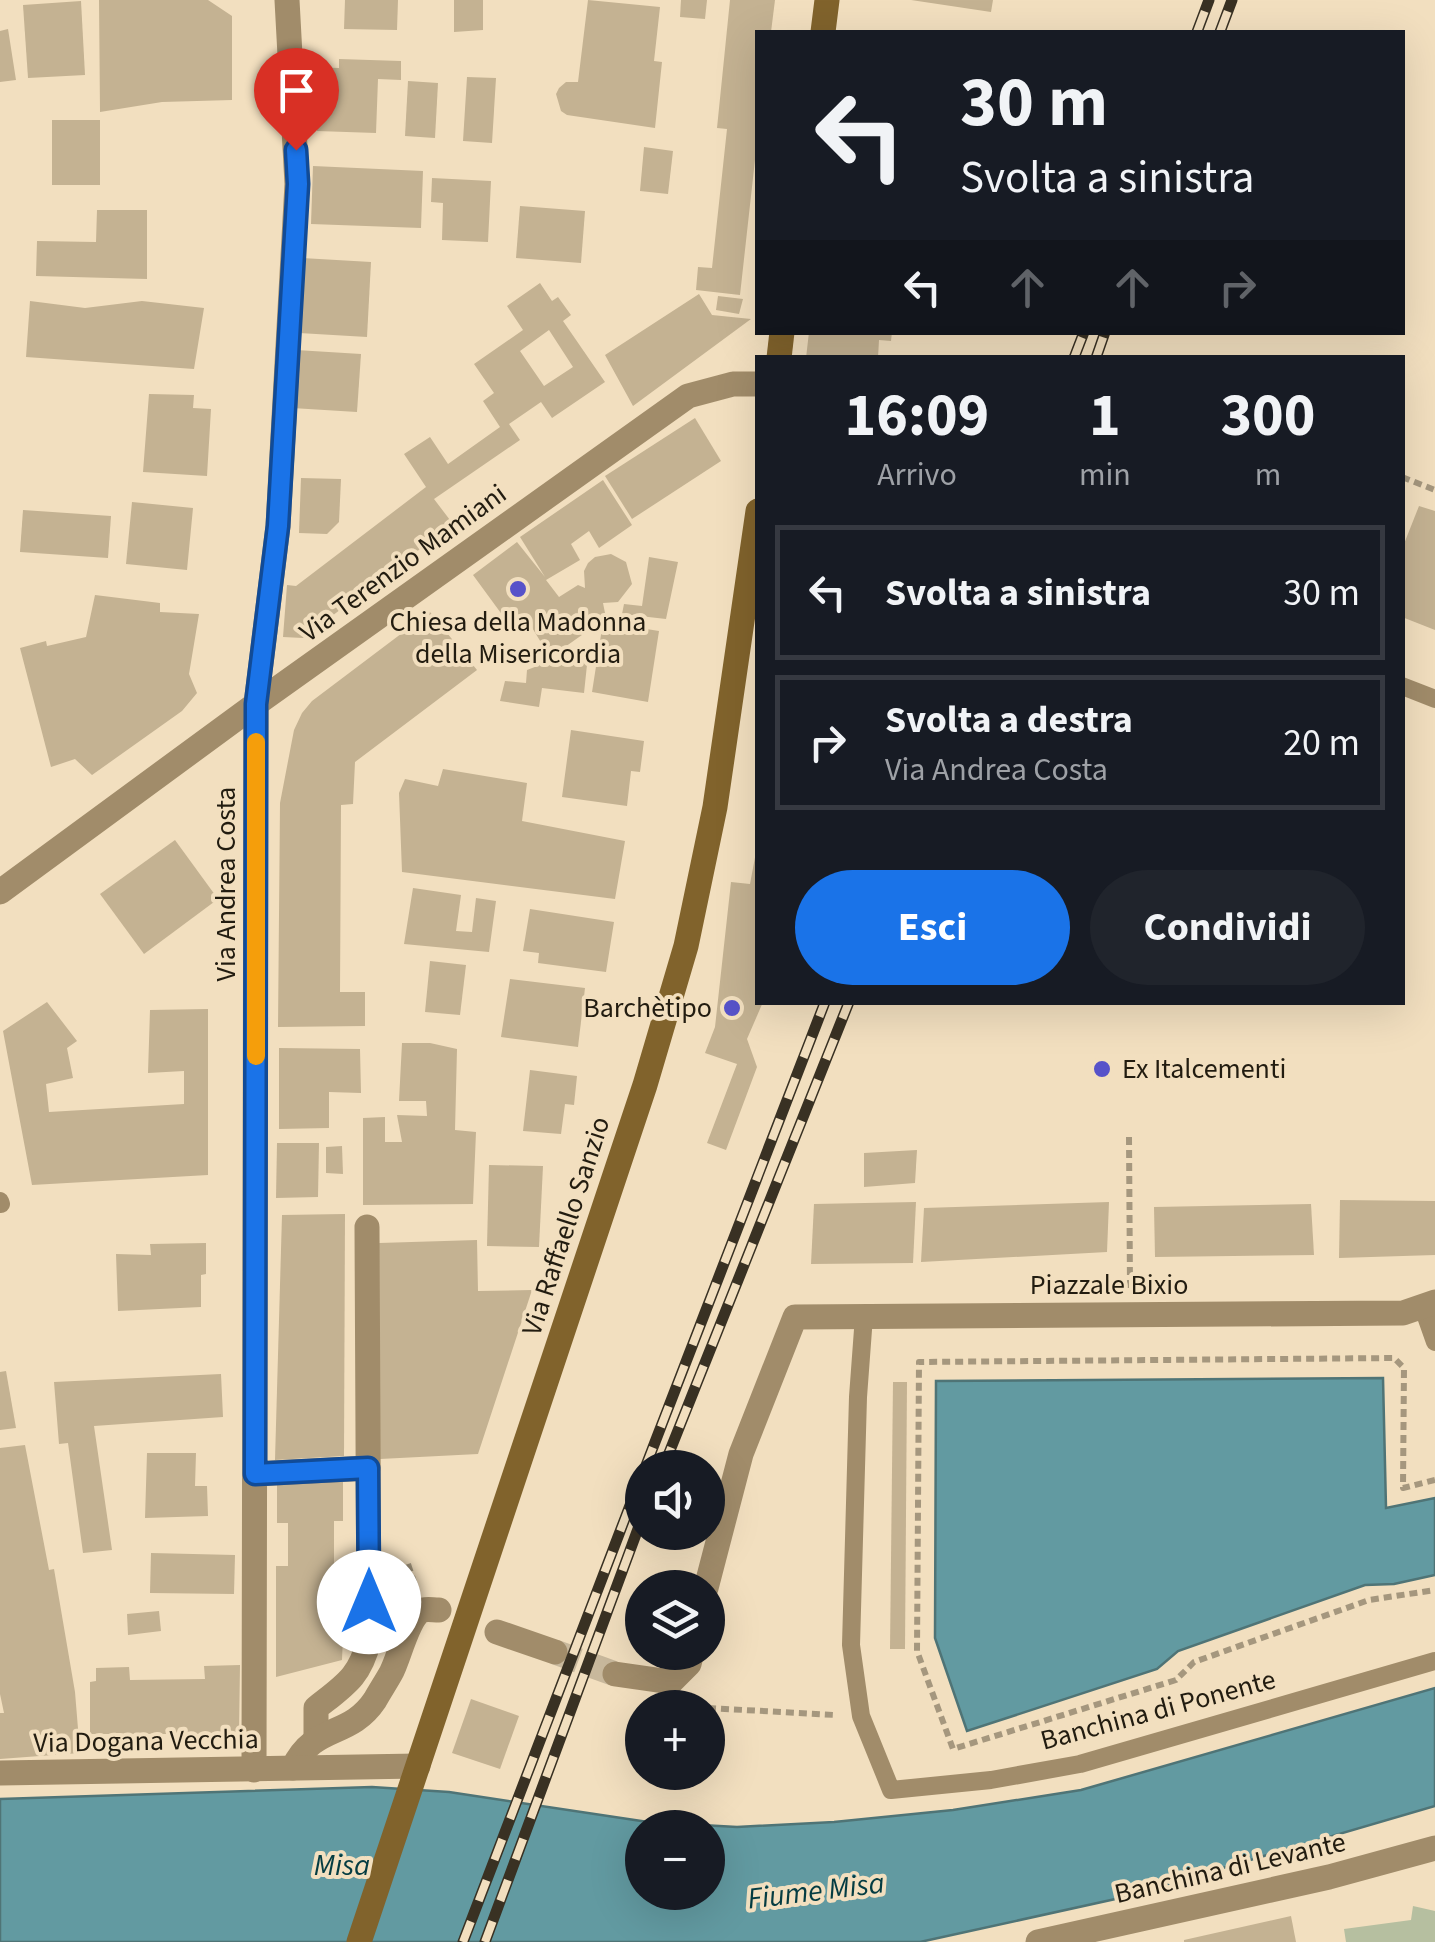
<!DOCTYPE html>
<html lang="it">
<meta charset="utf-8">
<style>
body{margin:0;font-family:"Source Sans 3",sans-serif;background:#20242c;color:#f1f3f6;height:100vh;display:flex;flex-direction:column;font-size:38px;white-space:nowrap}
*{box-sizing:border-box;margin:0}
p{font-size:32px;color:#9ea1a6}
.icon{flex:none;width:55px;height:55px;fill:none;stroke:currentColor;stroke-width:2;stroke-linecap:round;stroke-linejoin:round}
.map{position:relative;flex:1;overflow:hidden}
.panel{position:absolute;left:755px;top:355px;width:650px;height:650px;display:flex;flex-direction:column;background:#171b24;border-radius:0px;box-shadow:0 10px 40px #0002}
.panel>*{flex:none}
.banner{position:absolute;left:755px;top:30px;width:650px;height:305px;border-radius:0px;box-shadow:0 10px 40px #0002;background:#171b24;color:#f1f3f6;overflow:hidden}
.tools{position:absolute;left:625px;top:1450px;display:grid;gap:20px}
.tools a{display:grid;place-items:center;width:100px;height:100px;border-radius:50%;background:#171b24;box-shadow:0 10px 40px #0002;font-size:50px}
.pin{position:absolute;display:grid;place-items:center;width:85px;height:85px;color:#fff;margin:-102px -42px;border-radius:50% 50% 50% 0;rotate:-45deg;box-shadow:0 0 10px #0007}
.pin .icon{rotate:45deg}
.me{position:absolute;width:110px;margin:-55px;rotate:0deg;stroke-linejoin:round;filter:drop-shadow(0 0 8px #0008)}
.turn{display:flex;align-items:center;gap:35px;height:210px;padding:0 40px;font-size:45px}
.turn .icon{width:130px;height:130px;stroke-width:2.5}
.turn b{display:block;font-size:70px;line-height:85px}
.lanes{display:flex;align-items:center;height:95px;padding:0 40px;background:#0003;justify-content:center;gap:50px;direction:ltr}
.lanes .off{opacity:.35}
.eta{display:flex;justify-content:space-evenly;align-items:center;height:170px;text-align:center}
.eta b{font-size:60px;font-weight:700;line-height:70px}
.cta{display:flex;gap:20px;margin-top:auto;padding:20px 40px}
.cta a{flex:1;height:115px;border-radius:60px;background:#1a73e8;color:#fff;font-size:40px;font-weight:700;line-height:115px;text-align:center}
.cta a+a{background:#20242c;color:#f1f3f6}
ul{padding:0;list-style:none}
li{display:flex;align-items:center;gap:30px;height:135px;margin:0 20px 15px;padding:0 20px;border:5px solid #363941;border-radius:0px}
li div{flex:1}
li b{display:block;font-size:38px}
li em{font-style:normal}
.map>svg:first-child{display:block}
.green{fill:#b6bfa0}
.water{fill:#629aa1;stroke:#4f7476;stroke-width:2.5;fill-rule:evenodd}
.building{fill:#c4b292;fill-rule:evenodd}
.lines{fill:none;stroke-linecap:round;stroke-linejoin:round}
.minor-tunnel{stroke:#c8b89c;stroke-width:25;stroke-dasharray:25 12;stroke-linecap:butt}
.path{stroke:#a5977e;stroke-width:6;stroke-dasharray:8 5;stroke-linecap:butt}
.service{stroke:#a18c6a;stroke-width:18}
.pedestrian{stroke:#a18c6a;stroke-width:25}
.minor{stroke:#a18c6a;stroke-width:25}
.secondary{stroke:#81632c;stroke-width:25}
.rail-casing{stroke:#393123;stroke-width:11}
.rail{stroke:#f2dfbf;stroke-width:8;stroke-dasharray:22;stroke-linecap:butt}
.route-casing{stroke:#114b97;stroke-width:25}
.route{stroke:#1a73e8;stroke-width:18}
.slow{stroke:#f59e0b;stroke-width:18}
.poi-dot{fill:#5752c9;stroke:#f2dfbf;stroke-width:4}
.labels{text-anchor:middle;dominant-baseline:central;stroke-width:8;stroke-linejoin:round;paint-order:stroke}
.street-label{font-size:28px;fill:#221c10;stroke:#f2dfbf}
.poi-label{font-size:28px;fill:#221c10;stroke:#f2dfbf}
.water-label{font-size:30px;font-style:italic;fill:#043c42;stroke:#f2dfbf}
</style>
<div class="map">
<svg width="1435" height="1942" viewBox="0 0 1435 1942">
<rect width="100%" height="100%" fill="#f2dfbf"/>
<!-- green -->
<polygon class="green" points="1413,1906 1435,1911 1435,1942 1346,1942 1344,1929 1411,1920"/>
<!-- water -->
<g class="water">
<polygon points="1383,1378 1386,1508 1435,1498 1435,1575 1394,1584 1365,1585 1178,1651 1157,1669 967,1731 935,1638 936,1381"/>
<path d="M1435,1688V1806L1120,1898L920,1942H0V1799L372,1787L449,1792L648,1822L737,1827L834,1822L953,1810L1081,1790ZM642,1828H708V1892H642Z"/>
</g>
<!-- building -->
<g class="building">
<polygon points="99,0 208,0 232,16 232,100 162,102 100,112"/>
<polygon points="345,0 398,0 397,30 344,29"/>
<polygon points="454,0 483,0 483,30 454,32"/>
<polygon points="588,0 660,7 654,61 662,62 655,128 567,115 561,111 556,94 559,88 566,82 578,82"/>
<polygon points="681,0 707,0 705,19 680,17"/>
<polygon points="730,0 775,0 771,32 758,32 758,133 740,295 696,290 698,267 712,268 727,129 717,128"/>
<polygon points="911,0 993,0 991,12"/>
<polygon points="81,1 85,75 28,78 23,5"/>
<polygon points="8,29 16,80 0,82 0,31"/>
<polygon points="339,59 401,61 401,80 378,79 376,133 317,131 318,94 306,93 307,67 339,68"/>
<polygon points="467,77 496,78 492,143 463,141"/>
<polygon points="408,81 438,83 435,138 405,136"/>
<rect x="52" y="120" width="48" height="65"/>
<polygon points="644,147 673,151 668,194 640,191"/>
<polygon points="313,166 423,171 421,228 311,224"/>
<polygon points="432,178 491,181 488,242 442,240 443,203 431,202"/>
<polygon points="520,206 585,211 581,263 516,258"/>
<polygon points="97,210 147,210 147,279 36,276 37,241 96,242"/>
<polygon points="302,258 371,262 367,337 299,333"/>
<path d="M540,283L552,301L558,297L571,315L563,321L605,382L552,418L541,402L509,424L520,440L434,499L453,524L303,638L283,637L287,585L296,586L426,487L404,454L430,437L448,464L500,427L483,401L494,393L474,364L523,330L507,306ZM549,330L573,367L544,386L520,351Z"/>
<polygon points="699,294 712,315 751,319 633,406 605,355"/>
<polygon points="718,296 743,299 739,314 716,310"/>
<polygon points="30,301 85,308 142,301 204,308 194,369 26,357"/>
<polygon points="809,332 892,332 891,341 879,340 878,358 806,358"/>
<polygon points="296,350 361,354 357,412 292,408"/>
<polygon points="149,394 194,395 193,408 211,409 207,476 143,472"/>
<polygon points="695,418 721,461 632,519 605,476"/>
<polygon points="301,478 341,479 339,522 327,534 299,533"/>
<polygon points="603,480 632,525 599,548 589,531 571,544 580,560 546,580 559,597 578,585 585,588 584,571 588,563 595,557 611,554 626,562 632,584 618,602 603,603 606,618 555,654 551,646 545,649 528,621 514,631 473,575 517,542 545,577 520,537"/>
<polygon points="132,502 193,508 187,570 126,564"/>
<polygon points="1419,506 1435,511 1435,630 1402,617 1402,549"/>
<polygon points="23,510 111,516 108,558 20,552"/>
<polygon points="649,557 678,562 666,619 622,614 624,604 642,606"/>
<polygon points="95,595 160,603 160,612 199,614 189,674 197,693 182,711 92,775 75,759 51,767 20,648 46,641 47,646 86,637"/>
<polygon points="430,612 477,670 355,762 353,804 341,805 340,992 365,992 365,1026 278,1027 280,803 294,730 302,713 312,701"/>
<polygon points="603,622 659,631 648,702 592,692"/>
<polygon points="589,646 584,693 542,688 539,707 500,701 505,681 526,683 527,670"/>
<polygon points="571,730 644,741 640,772 631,771 627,806 562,797"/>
<polygon points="443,769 527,783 522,821 625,841 615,899 402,872 399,793 405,779 438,786"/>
<polygon points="175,840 218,899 144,954 100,894"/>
<polygon points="756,852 758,1002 763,1002 747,1039 757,1067 726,1150 707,1143 737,1064 705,1053 715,1027 731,882 750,884"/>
<polygon points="413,888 461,895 456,931 472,932 476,898 496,901 489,952 404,944"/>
<polygon points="530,909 614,922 606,972 538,963 539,953 523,951"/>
<polygon points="430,961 466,965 460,1015 425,1012"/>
<polygon points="510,979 585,988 578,1047 501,1037"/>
<polygon points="47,1002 77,1041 67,1048 73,1078 46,1084 49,1112 184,1104 184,1071 148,1073 150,1010 208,1009 208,1175 32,1185 3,1031"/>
<polygon points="402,1043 430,1043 457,1049 455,1130 476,1132 473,1204 363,1205 363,1118 385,1117 385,1142 402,1142 397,1115 427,1116 426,1101 399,1101"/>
<polygon points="279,1048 360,1049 361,1093 329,1092 329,1128 279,1129"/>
<polygon points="530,1070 577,1076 574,1105 565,1104 561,1134 523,1131"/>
<polygon points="277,1143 319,1143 318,1197 276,1198"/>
<polygon points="342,1146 343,1174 326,1173 326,1147"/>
<polygon points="917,1150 915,1183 864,1187 864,1153"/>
<polygon points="489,1165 543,1166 539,1247 487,1246"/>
<polygon points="1340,1200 1435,1201 1435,1255 1339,1258"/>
<polygon points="916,1202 913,1263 811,1264 814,1204"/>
<polygon points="1109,1202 1107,1252 921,1262 924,1208"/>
<polygon points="1311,1204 1314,1255 1155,1257 1154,1207"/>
<polygon points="345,1214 344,1456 275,1460 282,1215"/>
<polygon points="477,1240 478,1291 532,1290 478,1454 380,1459 379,1243"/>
<polygon points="206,1243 206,1274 201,1275 201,1307 118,1311 116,1254 151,1255 150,1244"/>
<polygon points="6,1371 16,1428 0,1430 0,1372"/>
<polygon points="221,1374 223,1417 94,1426 112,1550 83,1553 68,1443 59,1444 54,1382"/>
<polygon points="893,1382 907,1382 905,1649 890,1649"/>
<polygon points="25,1445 49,1570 54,1569 75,1692 80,1753 0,1759 0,1713 4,1713 0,1694 0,1448"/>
<polygon points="147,1453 196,1453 195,1486 207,1486 208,1516 145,1518"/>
<polygon points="343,1481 343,1521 334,1521 334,1563 346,1563 342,1660 276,1677 276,1566 288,1566 288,1523 277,1523 277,1482"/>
<polygon points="151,1553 235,1555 234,1594 150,1593"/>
<polygon points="159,1611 161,1631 128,1635 127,1614"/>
<polygon points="240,1665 239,1734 90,1734 90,1682 96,1681 96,1668 129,1667 130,1680 205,1679 204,1666"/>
<polygon points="471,1699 519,1716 500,1769 452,1753"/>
<polygon points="1291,1916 1296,1942 1184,1942 1184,1940"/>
</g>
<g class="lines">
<!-- minor-tunnel -->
<polyline class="minor-tunnel" points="555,1652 615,1674"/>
<!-- path -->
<g class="path">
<polyline points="1402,477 1435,490"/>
<polyline points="1129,1137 1130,1288"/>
<polyline points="1435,1480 1403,1488 1404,1368 1394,1358 919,1362 917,1651 953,1749 1176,1680 1194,1662 1369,1600 1435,1590"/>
<polyline points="408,1564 415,1585"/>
<polyline points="708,1708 835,1715"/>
</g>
<!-- service -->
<g class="service">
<polyline points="1402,686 1435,699"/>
<polyline points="0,1201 1,1204"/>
<polyline points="1423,1308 1435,1342"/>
<polyline points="864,1316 858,1397 851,1645 861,1716 891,1790 991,1780 1080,1764 1435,1661"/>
</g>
<!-- pedestrian -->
<polyline class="pedestrian" points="1038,1942 1329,1877 1435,1848"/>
<!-- minor -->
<g class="minor">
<polyline points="0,892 256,704 688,396 733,384 758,384"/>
<polyline points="255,1474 368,1468"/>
<polyline points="706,1588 741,1454 795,1317 1403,1313 1435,1302"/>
<polyline points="497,1632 555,1652"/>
<polyline points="615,1674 671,1682 689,1664 692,1652"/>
<path d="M316,1738V1708C345,1685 360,1677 369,1640L367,1227"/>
<path d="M293,1768C314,1723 349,1739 375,1700C380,1691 386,1682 391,1673C399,1659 408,1616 423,1610C428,1609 433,1610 439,1610"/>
<polyline points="254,1770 256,704 278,526 297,184 287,0"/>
<polyline points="0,1773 418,1766"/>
</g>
<!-- secondary -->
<g class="secondary">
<polyline points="823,32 827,0"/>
<polyline points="779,358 782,332"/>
<polyline points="359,1942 645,1085 686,946 715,807 758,511"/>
</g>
<!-- rail casing -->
<g class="rail-casing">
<g id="rail">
<polyline points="1197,32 1209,0"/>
<polyline points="1220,32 1232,0"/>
<polyline points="1074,358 1084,332"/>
<polyline points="1096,358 1105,332"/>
<polyline points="645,1468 825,1002"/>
<polyline points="663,1468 849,1002"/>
<polyline points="463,1942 642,1474"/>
<polyline points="485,1942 642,1518"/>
</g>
</g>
<!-- rail -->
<use href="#rail" class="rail"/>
</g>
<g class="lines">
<!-- route casing -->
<g class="route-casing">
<polyline id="route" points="296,150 298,184 278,526 256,704 255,1474 368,1468 369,1602"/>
</g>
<!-- route -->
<use href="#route" class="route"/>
<!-- slow -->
<polyline class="slow" points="256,1056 256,742"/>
</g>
<!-- markers -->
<g class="poi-dot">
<circle cx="518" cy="589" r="10"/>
<circle cx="732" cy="1008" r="10"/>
<circle cx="1102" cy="1069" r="10"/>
</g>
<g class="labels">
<!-- street labels -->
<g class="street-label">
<text transform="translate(403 563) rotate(-36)">Via Terenzio Mamiani</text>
<text transform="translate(226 884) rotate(-90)">Via Andrea Costa</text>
<text transform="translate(566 1226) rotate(-72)">Via Raffaello Sanzio</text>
<text x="1109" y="1285">Piazzale Bixio</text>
<text transform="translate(1158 1710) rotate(-15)">Banchina di Ponente</text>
<text transform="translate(146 1741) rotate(-1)">Via Dogana Vecchia</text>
<text transform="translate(1230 1868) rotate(-13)">Banchina di Levante</text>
</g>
<!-- poi labels -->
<g class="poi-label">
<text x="518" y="622">Chiesa della Madonna<tspan x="518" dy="32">della Misericordia</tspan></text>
<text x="712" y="1008" text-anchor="end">Barchètipo</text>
<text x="1122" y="1069" text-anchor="start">Ex Italcementi</text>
</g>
<!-- water labels -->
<g class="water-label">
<text x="342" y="1865">Misa</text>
<text transform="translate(816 1891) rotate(-7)">Fiume Misa</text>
</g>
</g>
</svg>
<div class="tools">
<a><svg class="icon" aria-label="sound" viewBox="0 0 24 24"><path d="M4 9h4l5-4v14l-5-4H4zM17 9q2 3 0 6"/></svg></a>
<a><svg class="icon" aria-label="layers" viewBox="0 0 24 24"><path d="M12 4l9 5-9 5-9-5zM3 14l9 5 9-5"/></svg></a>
<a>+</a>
<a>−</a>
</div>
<div class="pin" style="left:296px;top:150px;background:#d93025"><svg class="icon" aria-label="arrive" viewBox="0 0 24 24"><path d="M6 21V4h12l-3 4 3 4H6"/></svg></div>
<svg class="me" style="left:369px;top:1602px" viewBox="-20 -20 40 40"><circle r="19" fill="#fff"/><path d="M0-13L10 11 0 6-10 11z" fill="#1a73e8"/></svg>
<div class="banner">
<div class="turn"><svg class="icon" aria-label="left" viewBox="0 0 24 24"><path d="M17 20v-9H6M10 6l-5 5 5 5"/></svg><div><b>30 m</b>Svolta a sinistra</div></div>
<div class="lanes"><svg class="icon" aria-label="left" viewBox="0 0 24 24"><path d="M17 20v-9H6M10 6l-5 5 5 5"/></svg><svg class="icon off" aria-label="ahead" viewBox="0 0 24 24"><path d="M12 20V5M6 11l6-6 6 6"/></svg><svg class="icon off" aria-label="ahead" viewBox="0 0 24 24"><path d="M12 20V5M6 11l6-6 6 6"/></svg><svg class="icon off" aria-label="right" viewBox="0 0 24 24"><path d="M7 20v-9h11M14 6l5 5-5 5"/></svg></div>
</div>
<section class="panel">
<div class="eta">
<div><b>16:09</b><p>Arrivo</p></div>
<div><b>1</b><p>min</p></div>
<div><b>300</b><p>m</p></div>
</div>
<ul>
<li><svg class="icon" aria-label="left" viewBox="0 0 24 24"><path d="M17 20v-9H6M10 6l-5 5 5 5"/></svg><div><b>Svolta a sinistra</b></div><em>30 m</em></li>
<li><svg class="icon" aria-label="right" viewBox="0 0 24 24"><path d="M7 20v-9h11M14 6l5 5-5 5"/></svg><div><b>Svolta a destra</b><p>Via Andrea Costa</p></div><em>20 m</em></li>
</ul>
<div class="cta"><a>Esci</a><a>Condividi</a></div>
</section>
</div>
